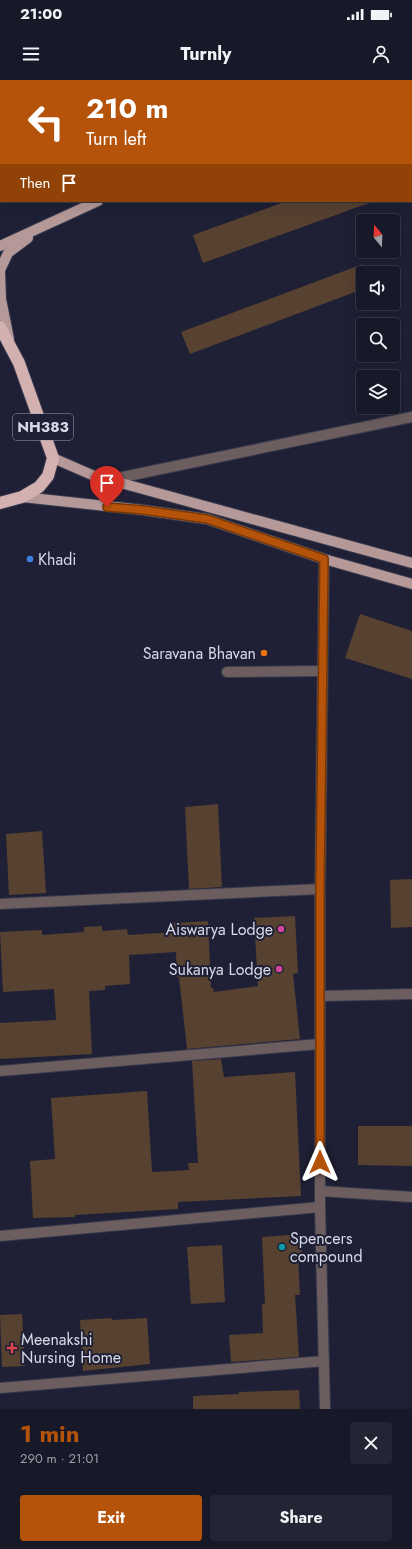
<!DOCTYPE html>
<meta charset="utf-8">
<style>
body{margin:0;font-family:Jost,sans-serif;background:#242534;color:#f1f3f6;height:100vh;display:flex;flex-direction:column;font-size:15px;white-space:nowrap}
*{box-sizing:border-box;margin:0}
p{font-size:13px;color:#9ea0a8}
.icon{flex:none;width:22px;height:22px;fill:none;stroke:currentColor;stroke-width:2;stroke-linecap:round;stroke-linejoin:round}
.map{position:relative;height:1329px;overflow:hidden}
.sheet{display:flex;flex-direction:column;background:#171828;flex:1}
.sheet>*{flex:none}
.top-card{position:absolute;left:0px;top:0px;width:412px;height:122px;box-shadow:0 4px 16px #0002,0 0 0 1px #363745;background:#b45309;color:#fff;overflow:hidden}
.needle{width:26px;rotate:341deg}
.controls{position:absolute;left:356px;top:134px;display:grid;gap:8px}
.controls a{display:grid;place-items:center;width:44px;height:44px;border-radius:4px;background:#171828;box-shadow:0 4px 16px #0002,0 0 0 1px #363745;font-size:20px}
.pin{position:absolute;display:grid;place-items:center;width:34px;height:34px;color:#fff;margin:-41px -17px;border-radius:50% 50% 50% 0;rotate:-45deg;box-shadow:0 0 4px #0007}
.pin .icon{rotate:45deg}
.me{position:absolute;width:44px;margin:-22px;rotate:0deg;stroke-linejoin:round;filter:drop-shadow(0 0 3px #0008)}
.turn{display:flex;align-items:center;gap:14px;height:84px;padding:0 20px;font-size:18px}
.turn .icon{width:52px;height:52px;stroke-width:2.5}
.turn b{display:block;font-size:28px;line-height:34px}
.then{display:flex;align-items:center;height:38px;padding:0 20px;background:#0003;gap:8px;font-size:15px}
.round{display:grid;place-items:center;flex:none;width:42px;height:42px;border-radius:4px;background:#242534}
.overview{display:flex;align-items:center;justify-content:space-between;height:68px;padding:0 20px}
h1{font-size:24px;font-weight:700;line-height:30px;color:#b45309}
.primary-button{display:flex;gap:8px;margin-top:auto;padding:8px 20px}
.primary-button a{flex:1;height:46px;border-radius:4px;background:#b45309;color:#fff;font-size:16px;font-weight:700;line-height:46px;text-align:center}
.primary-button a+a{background:#242534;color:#f1f3f6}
.status{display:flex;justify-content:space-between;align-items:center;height:28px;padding:0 20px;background:#171828;direction:ltr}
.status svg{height:11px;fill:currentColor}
header{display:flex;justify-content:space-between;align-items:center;height:52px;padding:0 20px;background:#171828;font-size:18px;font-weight:700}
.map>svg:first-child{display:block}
.building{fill:#574131}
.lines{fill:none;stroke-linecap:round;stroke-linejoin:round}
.minor-casing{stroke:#393a4e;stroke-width:12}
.major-casing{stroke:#393a4e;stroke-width:12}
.highway-casing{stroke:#393a4e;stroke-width:14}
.minor{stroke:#6c5e5e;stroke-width:10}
.major{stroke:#b59999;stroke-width:10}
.highway{stroke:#d2b1b0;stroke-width:12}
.route-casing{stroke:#753606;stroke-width:10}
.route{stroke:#b45309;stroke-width:7}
.shop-dot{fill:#3f7fe0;stroke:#1f2035;stroke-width:1.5}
.food-dot{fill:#e8710a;stroke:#1f2035;stroke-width:1.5}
.hotel-dot{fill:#d1479c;stroke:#1f2035;stroke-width:1.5}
.culture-dot{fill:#0f9aa8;stroke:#1f2035;stroke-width:1.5}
.health-dot{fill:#e0444e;stroke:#1f2035;stroke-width:1.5}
.labels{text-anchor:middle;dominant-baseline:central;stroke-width:4;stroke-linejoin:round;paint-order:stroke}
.shield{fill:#1f2035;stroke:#a0a2b2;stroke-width:1}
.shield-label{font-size:15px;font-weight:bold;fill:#d7d9e7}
.poi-label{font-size:16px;fill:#d7d9e7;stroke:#1f2035;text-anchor:start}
</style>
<div class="status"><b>21:00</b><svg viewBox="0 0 49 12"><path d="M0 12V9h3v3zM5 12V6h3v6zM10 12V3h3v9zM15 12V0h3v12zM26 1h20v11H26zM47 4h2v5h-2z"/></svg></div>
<header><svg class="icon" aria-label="menu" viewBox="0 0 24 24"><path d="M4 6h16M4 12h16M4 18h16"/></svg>Turnly<svg class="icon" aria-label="person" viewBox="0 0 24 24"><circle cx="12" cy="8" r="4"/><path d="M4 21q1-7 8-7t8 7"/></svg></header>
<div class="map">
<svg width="412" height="1329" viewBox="0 0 412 1329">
<rect width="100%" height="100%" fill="#1f2035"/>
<!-- building -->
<g class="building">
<polygon points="287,121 368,121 369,123 203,183 193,155"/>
<polygon points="363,184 363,209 190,274 181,252"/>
<polygon points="360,534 412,551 412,599 345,578"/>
<polygon points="218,724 222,807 189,809 185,727"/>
<polygon points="42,751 46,813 9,815 6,754"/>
<polygon points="412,799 412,847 391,848 390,800"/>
<polygon points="295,836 298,893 293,894 300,959 187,969 179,897 177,897 176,872 129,875 130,904 105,906 105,910 89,911 92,974 0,979 0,943 56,940 54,909 3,912 0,852 42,850 42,855 84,852 84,847 102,846 102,851 127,849 128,855 175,852 174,843 208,841 211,908 213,908 214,912 258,906 254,838"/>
<polygon points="221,979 224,997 295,992 301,1116 178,1122 178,1129 75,1135 75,1137 33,1138 30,1081 55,1079 51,1018 147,1011 152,1092 189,1090 188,1083 198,1083 192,981"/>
<polygon points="358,1046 412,1046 412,1086 358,1085"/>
<polygon points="301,1154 302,1177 298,1177 300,1215 295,1215 299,1277 231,1282 229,1255 263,1253 262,1224 265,1224 262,1157"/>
<polygon points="222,1165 225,1222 191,1224 187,1167"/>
<polygon points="22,1234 25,1286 2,1287 0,1235"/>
<polygon points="112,1238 112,1240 147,1238 150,1284 83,1291 80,1240"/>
<polygon points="299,1310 300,1329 193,1329 193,1316 239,1314 239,1312"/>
</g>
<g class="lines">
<!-- minor casing -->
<g class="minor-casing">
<g id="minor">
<polyline points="108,400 412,337"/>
<polyline points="324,479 320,809 320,1127 325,1329"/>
<polyline points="227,592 323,591"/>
<polyline points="0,824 320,809"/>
<polyline points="321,916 412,914"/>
<polyline points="0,991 320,964"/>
<polyline points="320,1111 412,1117"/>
<polyline points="0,1156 320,1127"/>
<polyline points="0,1308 324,1281"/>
</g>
</g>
<!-- major casing -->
<g class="major-casing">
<g id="major">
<polyline points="411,11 412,10"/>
<polyline points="0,166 98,121"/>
<polyline points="0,190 8,173 28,158"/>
<polyline points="0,192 1,219 9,259"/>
<polyline points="53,378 92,395 412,483"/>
<polyline points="22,417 143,430 207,439 324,479 412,504"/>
</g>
</g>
<!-- highway casing -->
<g class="highway-casing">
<polyline id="highway" points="0,247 19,283 53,378 48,396 39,407 22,417 0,423"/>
</g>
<!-- minor -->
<use href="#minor" class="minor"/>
<!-- major -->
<use href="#major" class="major"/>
<!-- highway -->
<use href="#highway" class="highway"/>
</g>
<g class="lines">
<!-- route casing -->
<g class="route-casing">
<polyline id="route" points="107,427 143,430 207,439 324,479 320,809 320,1082"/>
</g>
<!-- route -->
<use href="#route" class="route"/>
</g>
<!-- markers -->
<circle class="shop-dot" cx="30" cy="479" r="4"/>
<circle class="food-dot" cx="264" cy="573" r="4"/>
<g class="hotel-dot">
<circle cx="281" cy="849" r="4"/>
<circle cx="279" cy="889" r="4"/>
</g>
<circle class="culture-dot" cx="282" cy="1167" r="4"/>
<path class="health-dot" d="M10 1262h4v4h4v4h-4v4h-4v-4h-4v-4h4z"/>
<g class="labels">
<!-- shield labels -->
<rect class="shield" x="13" y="334" width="60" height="26" rx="3"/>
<g class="shield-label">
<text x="43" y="347">NH383</text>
</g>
<!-- poi labels -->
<g class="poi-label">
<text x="38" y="479">Khadi</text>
<text x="256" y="573" text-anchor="end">Saravana Bhavan</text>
<text x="273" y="849" text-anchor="end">Aiswarya Lodge</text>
<text x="271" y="889" text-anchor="end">Sukanya Lodge</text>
<text x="290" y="1158">Spencers<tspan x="290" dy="18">compound</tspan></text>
<text x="21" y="1259">Meenakshi<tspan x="21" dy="18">Nursing Home</tspan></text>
</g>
</g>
</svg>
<div class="controls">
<a><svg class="needle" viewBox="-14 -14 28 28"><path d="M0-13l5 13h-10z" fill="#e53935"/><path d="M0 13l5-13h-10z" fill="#9ea0a8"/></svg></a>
<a><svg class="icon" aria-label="sound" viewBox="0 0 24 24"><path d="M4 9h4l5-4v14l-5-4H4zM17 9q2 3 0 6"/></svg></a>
<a><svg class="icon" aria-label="search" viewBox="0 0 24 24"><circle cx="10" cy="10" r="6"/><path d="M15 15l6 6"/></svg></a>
<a><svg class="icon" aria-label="layers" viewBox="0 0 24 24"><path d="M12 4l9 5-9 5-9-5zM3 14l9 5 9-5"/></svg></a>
</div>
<div class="pin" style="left:107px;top:427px;background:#d93025"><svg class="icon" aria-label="arrive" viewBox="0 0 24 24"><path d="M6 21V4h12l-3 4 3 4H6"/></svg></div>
<svg class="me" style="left:320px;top:1082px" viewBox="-20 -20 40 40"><path d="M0-17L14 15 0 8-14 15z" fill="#b45309" stroke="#fff" stroke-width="4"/></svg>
<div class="top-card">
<div class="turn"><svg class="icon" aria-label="left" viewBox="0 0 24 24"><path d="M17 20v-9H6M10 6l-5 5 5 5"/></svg><div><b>210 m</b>Turn left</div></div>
<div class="then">Then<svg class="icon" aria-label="arrive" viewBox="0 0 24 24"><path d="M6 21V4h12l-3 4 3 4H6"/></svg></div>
</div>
</div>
<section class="sheet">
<div class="overview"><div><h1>1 min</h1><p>290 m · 21:01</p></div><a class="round"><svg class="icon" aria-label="close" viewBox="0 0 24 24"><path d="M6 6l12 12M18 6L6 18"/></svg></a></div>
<div class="primary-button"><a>Exit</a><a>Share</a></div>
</section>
